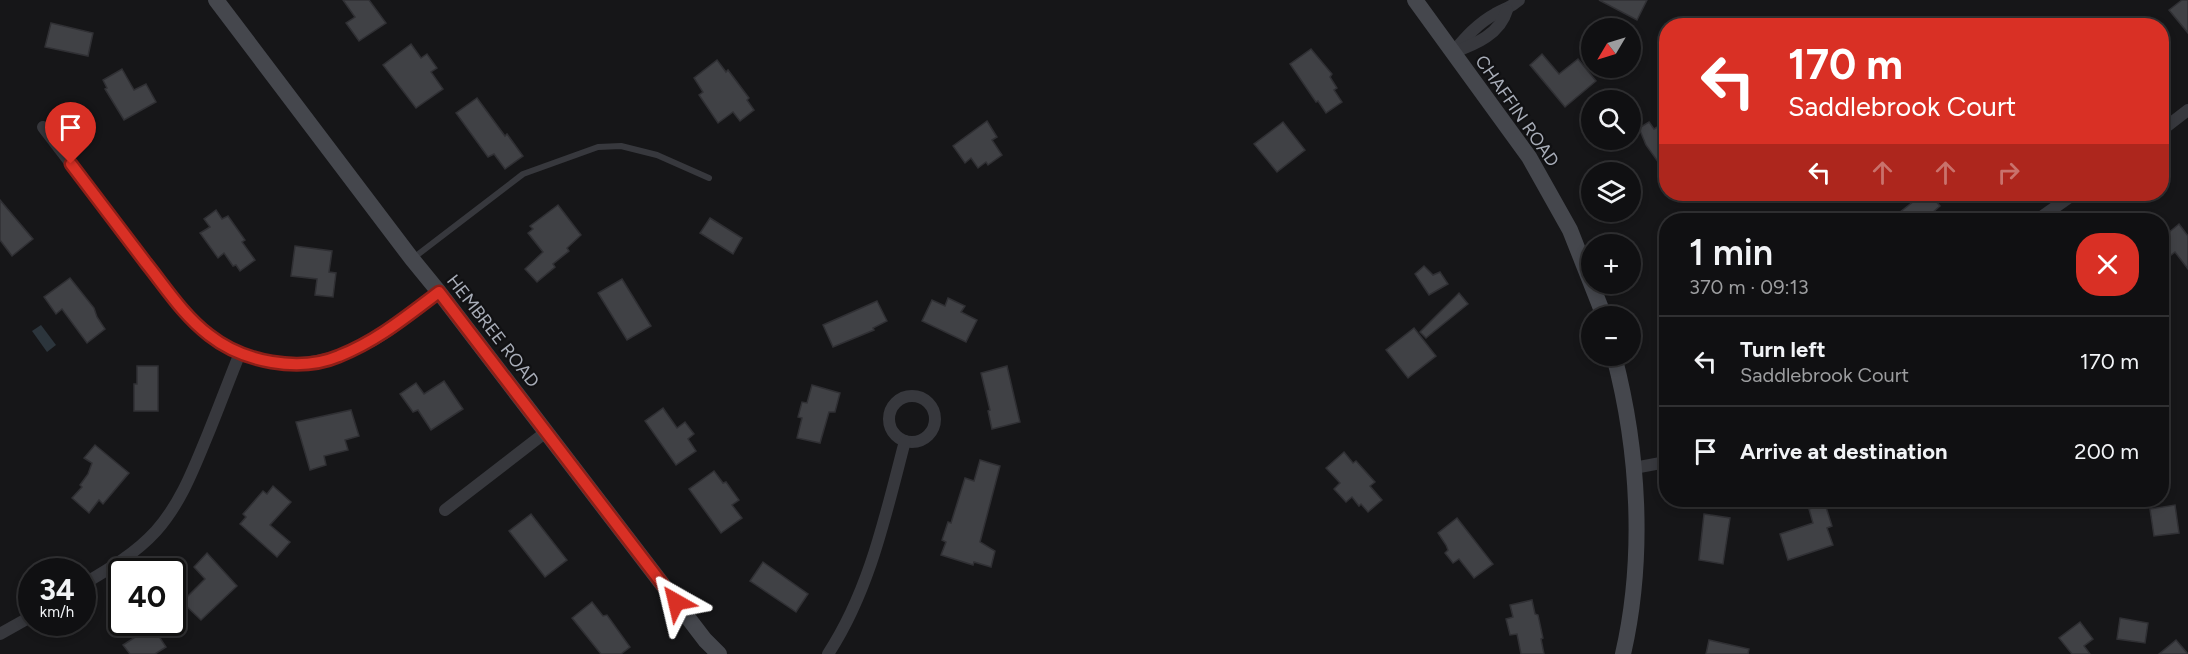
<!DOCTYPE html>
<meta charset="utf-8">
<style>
body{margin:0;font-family:Figtree,sans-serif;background:#1e1e20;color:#f1f3f6;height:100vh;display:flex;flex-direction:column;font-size:22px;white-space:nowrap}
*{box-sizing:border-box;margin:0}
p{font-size:20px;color:#9c9d9f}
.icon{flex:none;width:33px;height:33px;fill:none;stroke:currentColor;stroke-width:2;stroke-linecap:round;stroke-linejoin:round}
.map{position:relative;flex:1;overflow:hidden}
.side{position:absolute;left:1659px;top:213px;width:510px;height:294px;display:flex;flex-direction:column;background:#101012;border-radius:24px;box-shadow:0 3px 9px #0003,0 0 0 2px #303032}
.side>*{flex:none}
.hud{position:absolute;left:1659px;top:18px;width:510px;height:183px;border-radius:24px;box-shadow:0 3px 9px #0003,0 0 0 2px #303032;background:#d93025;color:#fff;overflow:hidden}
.needle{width:39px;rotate:232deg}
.controls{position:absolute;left:1581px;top:18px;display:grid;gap:12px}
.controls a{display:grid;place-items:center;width:60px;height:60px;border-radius:50%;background:#101012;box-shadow:0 3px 9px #0003,0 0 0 2px #303032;font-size:30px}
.speed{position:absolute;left:18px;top:558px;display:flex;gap:12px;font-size:30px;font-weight:700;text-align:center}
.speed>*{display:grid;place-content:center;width:78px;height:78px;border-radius:50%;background:#101012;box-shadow:0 3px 9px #0003,0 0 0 2px #303032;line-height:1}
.speed small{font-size:15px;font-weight:400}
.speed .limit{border:3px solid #111;border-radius:9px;background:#fff;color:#111}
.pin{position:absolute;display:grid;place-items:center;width:51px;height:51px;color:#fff;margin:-62px -26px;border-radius:50% 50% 50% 0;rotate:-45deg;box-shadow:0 0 6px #0007}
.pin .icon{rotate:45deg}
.me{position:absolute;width:66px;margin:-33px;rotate:323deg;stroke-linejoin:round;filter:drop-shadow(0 0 4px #0008)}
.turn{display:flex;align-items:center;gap:21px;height:126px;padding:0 30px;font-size:27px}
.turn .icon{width:78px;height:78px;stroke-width:2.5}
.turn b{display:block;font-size:42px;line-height:51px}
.lanes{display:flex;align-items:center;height:57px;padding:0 30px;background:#0003;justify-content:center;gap:30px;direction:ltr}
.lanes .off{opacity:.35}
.round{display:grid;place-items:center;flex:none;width:63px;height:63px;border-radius:24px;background:#1e1e20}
.head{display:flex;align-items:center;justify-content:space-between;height:102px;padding:0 30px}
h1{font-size:36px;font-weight:600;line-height:45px}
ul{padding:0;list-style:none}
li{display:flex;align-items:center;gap:18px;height:90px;padding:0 30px;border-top:2px solid #303032}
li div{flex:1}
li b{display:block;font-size:22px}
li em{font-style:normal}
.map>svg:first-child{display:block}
.water{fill:#2c353c}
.building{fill:#404145;stroke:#303034;stroke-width:1.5}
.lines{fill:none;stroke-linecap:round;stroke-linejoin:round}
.lane{stroke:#37383d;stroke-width:6}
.street{stroke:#37383d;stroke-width:12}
.secondary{stroke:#45474d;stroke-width:16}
.route-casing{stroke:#8d1f18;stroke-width:15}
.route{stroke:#d93025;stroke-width:10}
.labels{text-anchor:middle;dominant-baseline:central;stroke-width:4.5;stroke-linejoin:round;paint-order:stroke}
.street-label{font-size:18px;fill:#a8adb8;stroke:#111113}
</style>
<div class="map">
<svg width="2188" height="654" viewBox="0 0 2188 654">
<rect width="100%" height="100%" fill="#161618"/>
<!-- water -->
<polygon class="water" points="41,325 56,345 47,352 32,331"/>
<!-- building -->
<g class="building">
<polygon points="343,0 369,0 386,23 359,41 346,23 355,17"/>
<polygon points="1599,0 1647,0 1637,20"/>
<polygon points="2182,0 2188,0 2188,33 2169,10"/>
<polygon points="51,23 93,33 88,56 45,47"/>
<polygon points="411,44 421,58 427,54 437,68 431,72 443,89 416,108 383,65"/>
<polygon points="1311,49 1332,74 1330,77 1337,88 1334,90 1342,102 1326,113 1318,101 1316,102 1290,64"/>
<polygon points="1542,54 1559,74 1578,59 1596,81 1565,107 1530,65"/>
<polygon points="717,60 726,72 728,70 749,98 747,100 754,110 740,121 733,112 718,123 699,95 703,92 694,78"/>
<polygon points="122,69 134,90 146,84 156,102 124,120 105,89 107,88 103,80"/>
<polygon points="477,98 505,136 507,134 523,156 505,169 494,154 488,157 456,113"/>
<polygon points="987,121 997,137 992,140 1002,155 988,165 986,162 978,168 971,158 965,163 953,146"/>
<polygon points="1283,122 1305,150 1277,172 1254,144"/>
<polygon points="1649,122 1654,129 1661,125 1666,133 1666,173 1646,145 1639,128"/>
<polygon points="1923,194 1930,194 1940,206 1924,220 1890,220"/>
<polygon points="0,200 33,239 12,256 0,240"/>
<polygon points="558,205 581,235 567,248 569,251 553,264 555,267 537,282 525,269 543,252 528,233 533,229 530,226"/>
<polygon points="216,210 222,219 228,216 245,240 242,242 255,260 240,271 236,265 233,266 224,253 218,258 200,233 210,227 204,219"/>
<polygon points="710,218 742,238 733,254 700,233"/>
<polygon points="2179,224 2188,236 2188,269 2175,252 2162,262 2162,238"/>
<polygon points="295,246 332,251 329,272 336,273 333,297 315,295 317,279 291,276"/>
<polygon points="1424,266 1433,275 1440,272 1448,284 1429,295 1415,274"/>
<polygon points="70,278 94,308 97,317 105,329 87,343 62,309 56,314 44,297"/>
<polygon points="622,279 651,326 627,340 598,293"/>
<polygon points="1459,293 1468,304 1426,338 1420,332"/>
<polygon points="948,298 965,306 961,312 977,320 966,342 922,321 932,300 945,306"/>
<polygon points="877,301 887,321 873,328 874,330 833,347 823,325"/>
<polygon points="1414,328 1436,356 1408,378 1386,350"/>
<polygon points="137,366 158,366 158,411 134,411 134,384 137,384"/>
<polygon points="1007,366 1020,422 992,429 988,411 990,410 981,373"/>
<polygon points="444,381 463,409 431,430 418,410 413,412 400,394 416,383 424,394"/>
<polygon points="812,385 840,393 835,412 829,412 820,443 797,438 802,418 798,417 802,402 807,403"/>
<polygon points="663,408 677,428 685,422 694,434 688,439 696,451 676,465 645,421"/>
<polygon points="351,410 359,436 345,440 348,450 324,456 326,465 310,470 296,422"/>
<polygon points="95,445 129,473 103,504 99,500 89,513 72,498 82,487 80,485 88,474 92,463 84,458"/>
<polygon points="1344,452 1353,463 1356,461 1375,482 1370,486 1382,500 1368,512 1361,504 1359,506 1352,497 1346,502 1334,489 1340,483 1326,468"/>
<polygon points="980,460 1000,466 980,542 995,551 991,567 974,562 973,565 941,555 946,542 942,540 948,522 951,523 965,478 974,481"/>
<polygon points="714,471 723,483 726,482 739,500 732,505 742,518 721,533 689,489"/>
<polygon points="273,486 291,502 270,525 290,542 277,557 240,524 246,517 243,514 263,491 267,494"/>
<polygon points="1825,504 1832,526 1827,528 1833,545 1788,560 1780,534 1813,523 1809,509"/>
<polygon points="2175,505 2179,533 2154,536 2150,509"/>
<polygon points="531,514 567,560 545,577 509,531"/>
<polygon points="1704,514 1730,518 1723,564 1699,560"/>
<polygon points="1457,518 1493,564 1474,578 1459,559 1453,563 1445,553 1448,550 1446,545 1438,533"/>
<polygon points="207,553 237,586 201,620 182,602 205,579 194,567"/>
<polygon points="763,562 808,594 796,612 750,581"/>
<polygon points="1532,600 1535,614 1538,615 1543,638 1541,639 1544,654 1521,654 1517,634 1510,635 1506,619 1513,617 1510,605"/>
<polygon points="592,602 603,616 607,615 630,647 621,654 601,654 572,618"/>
<polygon points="2120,618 2148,623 2145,643 2117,639"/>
<polygon points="2080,622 2093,639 2084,646 2090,654 2072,654 2059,638"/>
<polygon points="152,626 166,647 155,654 130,654 123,645"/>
<polygon points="1709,640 1749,649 1748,654 1706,654"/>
<polygon points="2176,640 2188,654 2159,654"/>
</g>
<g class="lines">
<!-- lane -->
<polyline class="lane" points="412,259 523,174 598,147 621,146 657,155 709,178"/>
<!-- street -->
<g class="street">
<path d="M1453,52C1465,38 1478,23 1495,14C1505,8 1509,9 1519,0"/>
<path d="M1454,52C1476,44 1500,34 1507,10"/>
<path d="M43,127L186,314C194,321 201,330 210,336C260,373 319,370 372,341C395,329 417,308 439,292"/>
<polyline points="2162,130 2188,110"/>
<polyline points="2037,220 2074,194"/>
<circle cx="912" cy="419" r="23"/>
<polyline points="1634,468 1666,462"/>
<polyline points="445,510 546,432"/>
<path d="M82,585C109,569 135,554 156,531C181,503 194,468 208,434C219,407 229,380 240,353"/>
<polyline points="0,634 32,616"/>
<path d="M828,654C870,590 886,513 905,441"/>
</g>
<!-- secondary -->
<g class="secondary">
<polyline points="216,0 412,259 439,292 705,640 719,654"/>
<polyline points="1415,0 1529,157 1570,230 1604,316"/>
<path d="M1614,356C1639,451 1645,558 1623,654"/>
</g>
</g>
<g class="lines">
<!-- route casing -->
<g class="route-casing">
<path id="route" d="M71,164C96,197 121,230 146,263C166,288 183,315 209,335C243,362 299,373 339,356C377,341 407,316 439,292L676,602"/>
</g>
<!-- route -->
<use href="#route" class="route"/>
</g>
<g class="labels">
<!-- street labels -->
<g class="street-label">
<text transform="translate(1517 111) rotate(55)">CHAFFIN ROAD</text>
<text transform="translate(493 331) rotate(52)">HEMBREE ROAD</text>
</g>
</g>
</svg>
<div class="controls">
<a><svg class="needle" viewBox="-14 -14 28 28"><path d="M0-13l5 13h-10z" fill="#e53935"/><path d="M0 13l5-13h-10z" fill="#9c9d9f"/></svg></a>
<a><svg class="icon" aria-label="search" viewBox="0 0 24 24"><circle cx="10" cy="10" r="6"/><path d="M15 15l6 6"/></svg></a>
<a><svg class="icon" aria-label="layers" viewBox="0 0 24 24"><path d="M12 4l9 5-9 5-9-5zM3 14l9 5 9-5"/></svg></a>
<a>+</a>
<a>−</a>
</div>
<div class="speed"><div>34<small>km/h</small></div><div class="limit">40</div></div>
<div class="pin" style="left:71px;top:164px;background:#d93025"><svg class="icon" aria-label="arrive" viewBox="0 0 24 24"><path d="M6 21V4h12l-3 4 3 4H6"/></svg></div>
<svg class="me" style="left:676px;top:602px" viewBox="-20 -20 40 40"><path d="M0-17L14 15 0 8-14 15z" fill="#d93025" stroke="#fff" stroke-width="4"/></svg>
<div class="hud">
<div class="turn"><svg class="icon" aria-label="left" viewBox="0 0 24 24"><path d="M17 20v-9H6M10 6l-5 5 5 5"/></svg><div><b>170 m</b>Saddlebrook Court</div></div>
<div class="lanes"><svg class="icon" aria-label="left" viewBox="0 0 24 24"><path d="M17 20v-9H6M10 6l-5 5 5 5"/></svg><svg class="icon off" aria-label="ahead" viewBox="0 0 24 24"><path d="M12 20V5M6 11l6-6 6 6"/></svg><svg class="icon off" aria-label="ahead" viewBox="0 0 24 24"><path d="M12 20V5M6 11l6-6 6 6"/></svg><svg class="icon off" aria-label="right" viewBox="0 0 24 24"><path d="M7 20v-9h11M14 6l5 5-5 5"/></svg></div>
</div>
<section class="side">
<div class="head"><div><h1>1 min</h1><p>370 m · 09:13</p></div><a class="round" style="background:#d93025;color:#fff"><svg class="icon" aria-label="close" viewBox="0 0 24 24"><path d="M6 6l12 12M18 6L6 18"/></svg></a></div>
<ul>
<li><svg class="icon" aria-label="left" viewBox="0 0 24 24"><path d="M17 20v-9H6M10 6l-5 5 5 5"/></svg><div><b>Turn left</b><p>Saddlebrook Court</p></div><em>170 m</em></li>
<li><svg class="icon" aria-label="arrive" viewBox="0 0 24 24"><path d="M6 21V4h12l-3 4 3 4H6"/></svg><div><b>Arrive at destination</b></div><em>200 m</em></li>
</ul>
</section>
</div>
